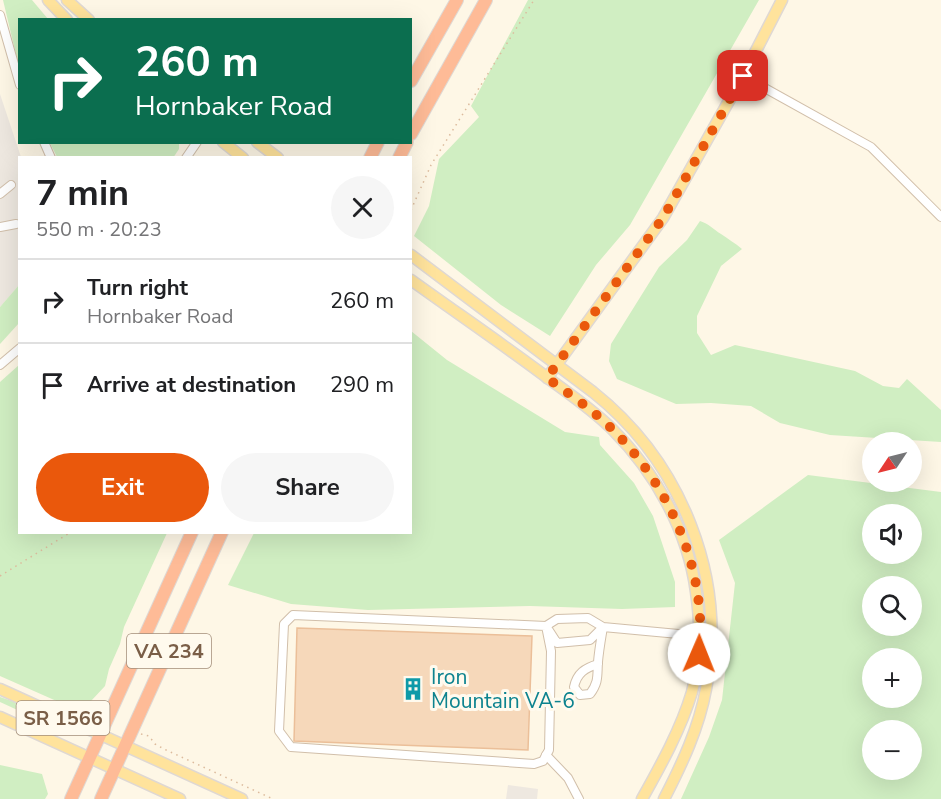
<!DOCTYPE html>
<meta charset="utf-8">
<style>
body{margin:0;font-family:"Nunito Sans",sans-serif;background:#f6f6f6;color:#202124;height:100vh;display:flex;flex-direction:column;font-size:22px;white-space:nowrap}
*{box-sizing:border-box;margin:0}
p{font-size:20px;color:#757577}
.icon{flex:none;width:33px;height:33px;fill:none;stroke:currentColor;stroke-width:2;stroke-linecap:round;stroke-linejoin:round}
.map{position:relative;flex:1;overflow:hidden}
.details{position:absolute;left:18px;top:156px;width:394px;height:378px;display:flex;flex-direction:column;background:#fff;border-radius:0px;box-shadow:0 6px 24px #0002}
.details>*{flex:none}
.banner{position:absolute;left:18px;top:18px;width:394px;height:126px;border-radius:0px;box-shadow:0 6px 24px #0002;background:#0b6e4f;color:#fff;overflow:hidden}
.needle{width:39px;rotate:235deg}
.controls{position:absolute;left:862px;top:432px;display:grid;gap:12px}
.controls a{display:grid;place-items:center;width:60px;height:60px;border-radius:50%;background:#fff;box-shadow:0 6px 24px #0002;font-size:30px}
.pin{position:absolute;display:grid;place-items:center;width:51px;height:51px;color:#fff;margin:-26px;border-radius:12px;box-shadow:0 3px 9px #0006}
.me{position:absolute;width:66px;margin:-33px;rotate:1deg;stroke-linejoin:round;filter:drop-shadow(0 0 4px #0008)}
.turn{display:flex;align-items:center;gap:21px;height:126px;padding:0 18px;font-size:27px}
.turn .icon{width:78px;height:78px;stroke-width:2.5}
.turn b{display:block;font-size:42px;line-height:51px}
.round{display:grid;place-items:center;flex:none;width:63px;height:63px;border-radius:32px;background:#f6f6f6}
.head{display:flex;align-items:center;justify-content:space-between;height:102px;padding:0 18px}
h1{font-size:36px;font-weight:700;line-height:45px}
.cta{display:flex;gap:12px;margin-top:auto;padding:12px 18px}
.cta a{flex:1;height:69px;border-radius:36px;background:#ea580c;color:#fff;font-size:24px;font-weight:700;line-height:69px;text-align:center}
.cta a+a{background:#f6f6f6;color:#202124}
ul{padding:0;list-style:none}
li{display:flex;align-items:center;gap:18px;height:84px;padding:0 18px;border-top:2px solid #e0e0e0}
li div{flex:1}
li b{display:block;font-size:22px}
li em{font-style:normal}
.map>svg:first-child{display:block}
.industrial{fill:#eee8e0}
.green{fill:#d0eec2;fill-rule:evenodd}
.building{fill:#f6d8ba;stroke:#ebbf99;stroke-width:1.5}
.lines{fill:none;stroke-linecap:round;stroke-linejoin:round}
.minor-casing{stroke:#d1bfaa;stroke-width:10}
.major-casing{stroke:#dfd8d3;stroke-width:13}
.highway-casing{stroke:#dfd8d3;stroke-width:14}
.path{stroke:#dcbb9d;stroke-width:1.5;stroke-dasharray:1.5 4.5;stroke-linecap:butt}
.minor{stroke:#fff;stroke-width:8}
.major{stroke:#ffe39c;stroke-width:10}
.highway{stroke:#febb97;stroke-width:12}
.route{stroke:#ea580c;stroke-width:10;stroke-dasharray:0 18}
.labels{text-anchor:middle;dominant-baseline:central;stroke-width:6;stroke-linejoin:round;paint-order:stroke}
.shield{fill:#fffaee;stroke:#a28d79;stroke-width:1.5}
.shield-label{font-size:20px;font-weight:bold;fill:#7a5e47}
.culture-label{font-size:21px;fill:#0d838f;stroke:#fffaee;text-anchor:start}
</style>
<div class="map">
<svg width="941" height="799" viewBox="0 0 941 799">
<rect width="100%" height="100%" fill="#fef7e6"/>
<!-- industrial -->
<g class="industrial">
<polygon points="0,94 21,157 20,158 19,285 0,307"/>
<polygon points="508,785 538,789 537,799 506,799"/>
</g>
<!-- green -->
<g class="green">
<polygon points="3,0 32,0 48,19 20,20 19,67"/>
<polygon points="528,0 759,0 630,225 596,265 550,336 501,305 414,236 429,206 439,159 479,117 471,106"/>
<polygon points="50,143 179,143 179,149 173,158 57,157"/>
<path d="M700,221C709,224 713,229 721,234C728,239 735,243 742,249L721,266L697,316V333L711,355L735,345L855,371L883,386L899,388L907,379L941,410V442L830,435L780,423L751,406L711,403L676,404L617,379L609,361L611,344L659,267L687,240Z"/>
<polygon points="19,285 19,323 0,344 0,307"/>
<polygon points="411,331 447,360 565,432 599,437 600,445 634,483 653,516 675,582 675,607 622,609 530,606 368,610 291,604 228,585 254,533 411,532"/>
<polygon points="19,365 20,532 167,533 124,627 120,644 109,669 105,686 91,701 78,707 70,707 0,676 0,382"/>
<path d="M808,475L941,492V799H681L709,737L722,700L735,583L719,540ZM873,514H912V554H873ZM873,586H912V626H873ZM873,658H912V698H873ZM873,730H912V770H873Z"/>
<polygon points="0,697 12,701 78,731 80,733 77,735 72,735 0,702"/>
<polygon points="0,765 42,774 48,794 45,799 0,799"/>
</g>
<!-- building -->
<polygon class="building" points="297,628 532,636 528,750 294,741"/>
<g class="lines">
<!-- minor casing -->
<g class="minor-casing">
<g id="minor">
<polyline points="0,15 20,85"/>
<polyline points="743,76 871,147 941,217"/>
<polyline points="44,142 51,158"/>
<polyline points="186,158 197,142"/>
<polyline points="0,194 11,185"/>
<polyline points="0,227 16,224"/>
<polyline points="0,365 20,348"/>
<path d="M598,664C585,668 577,673 574,687L580,695L590,694C599,682 597,676 598,662C599,650 601,639 603,627L588,618L557,619L546,626L293,615L284,624L279,731L291,747L534,764L543,761L549,750L551,651L546,626L557,643L590,640L603,627L700,636"/>
<polyline points="546,755 568,778 579,799"/>
</g>
</g>
<!-- major casing -->
<g class="major-casing">
<g id="major">
<polyline points="48,0 67,20"/>
<polyline points="67,0 89,20"/>
<polyline points="223,142 243,158"/>
<polyline points="257,142 278,158"/>
<path d="M411,255L593,392C681,462 728,577 706,689C699,728 682,764 664,799"/>
<path d="M411,280C454,311 498,341 541,373C565,391 591,408 612,429C656,473 688,531 696,592C701,626 701,659 692,692C681,729 661,765 642,799"/>
<polyline points="547,378 663,218 743,76 782,0"/>
<polyline points="0,689 242,799"/>
<polyline points="0,717 180,799"/>
</g>
</g>
<!-- highway casing -->
<g class="highway-casing">
<g id="highway">
<polyline points="411,81 457,0"/>
<polyline points="411,134 486,0"/>
<polyline points="370,158 378,142"/>
<polyline points="399,158 407,142"/>
<polyline points="71,799 192,532"/>
<polyline points="101,799 222,532"/>
</g>
</g>
<!-- path -->
<g class="path">
<polyline points="411,210 431,165 534,0"/>
<polyline points="0,576 71,532"/>
<polyline points="67,708 77,711 88,709 89,712 98,716"/>
<polyline points="141,734 149,736 155,744 164,749 273,799"/>
</g>
<!-- minor -->
<use href="#minor" class="minor"/>
<!-- major -->
<use href="#major" class="major"/>
<!-- highway -->
<use href="#highway" class="highway"/>
</g>
<g class="lines">
<!-- route -->
<path class="route" d="M699,654C708,572 670,486 612,429C593,410 569,394 547,378L663,218L743,76"/>
</g>
<!-- icons -->
<defs>
<g id="building-bare" transform="scale(1.8)"><path d="M-4-6H4V6H1V3H-1V6H-4ZM-2.5-4.3h1.7v1.8h-1.7ZM.8-4.3h1.7v1.8H.8ZM-2.5-1h1.7V.8h-1.7ZM.8-1h1.7V.8H.8Z" fill="#0f9aa8" stroke="#fffaee" stroke-width="2.5" paint-order="stroke"/></g>
</defs>
<g fill-rule="evenodd">
<use href="#building-bare" x="413" y="689"/>
</g>
<g class="labels">
<!-- shield labels -->
<g class="shield">
<rect x="127" y="634" width="84" height="34" rx="4.5"/>
<rect x="16.5" y="701" width="93" height="34" rx="4.5"/>
</g>
<g class="shield-label">
<text x="169" y="651">VA 234</text>
<text x="63" y="718">SR 1566</text>
</g>
<!-- culture labels -->
<g class="culture-label">
<text x="431" y="677">Iron<tspan x="431" dy="24">Mountain VA-6</tspan></text>
</g>
</g>
</svg>
<div class="controls">
<a><svg class="needle" viewBox="-14 -14 28 28"><path d="M0-13l5 13h-10z" fill="#e53935"/><path d="M0 13l5-13h-10z" fill="#757577"/></svg></a>
<a><svg class="icon" aria-label="sound" viewBox="0 0 24 24"><path d="M4 9h4l5-4v14l-5-4H4zM17 9q2 3 0 6"/></svg></a>
<a><svg class="icon" aria-label="search" viewBox="0 0 24 24"><circle cx="10" cy="10" r="6"/><path d="M15 15l6 6"/></svg></a>
<a>+</a>
<a>−</a>
</div>
<div class="pin" style="left:743px;top:76px;background:#d93025"><svg class="icon" aria-label="arrive" viewBox="0 0 24 24"><path d="M6 21V4h12l-3 4 3 4H6"/></svg></div>
<svg class="me" style="left:699px;top:654px" viewBox="-20 -20 40 40"><circle r="19" fill="#fff"/><path d="M0-13L10 11 0 6-10 11z" fill="#ea580c"/></svg>
<div class="banner">
<div class="turn"><svg class="icon" aria-label="right" viewBox="0 0 24 24"><path d="M7 20v-9h11M14 6l5 5-5 5"/></svg><div><b>260 m</b>Hornbaker Road</div></div>
</div>
<section class="details">
<div class="head"><div><h1>7 min</h1><p>550 m · 20:23</p></div><a class="round"><svg class="icon" aria-label="close" viewBox="0 0 24 24"><path d="M6 6l12 12M18 6L6 18"/></svg></a></div>
<ul>
<li><svg class="icon" aria-label="right" viewBox="0 0 24 24"><path d="M7 20v-9h11M14 6l5 5-5 5"/></svg><div><b>Turn right</b><p>Hornbaker Road</p></div><em>260 m</em></li>
<li><svg class="icon" aria-label="arrive" viewBox="0 0 24 24"><path d="M6 21V4h12l-3 4 3 4H6"/></svg><div><b>Arrive at destination</b></div><em>290 m</em></li>
</ul>
<div class="cta"><a>Exit</a><a>Share</a></div>
</section>
</div>
